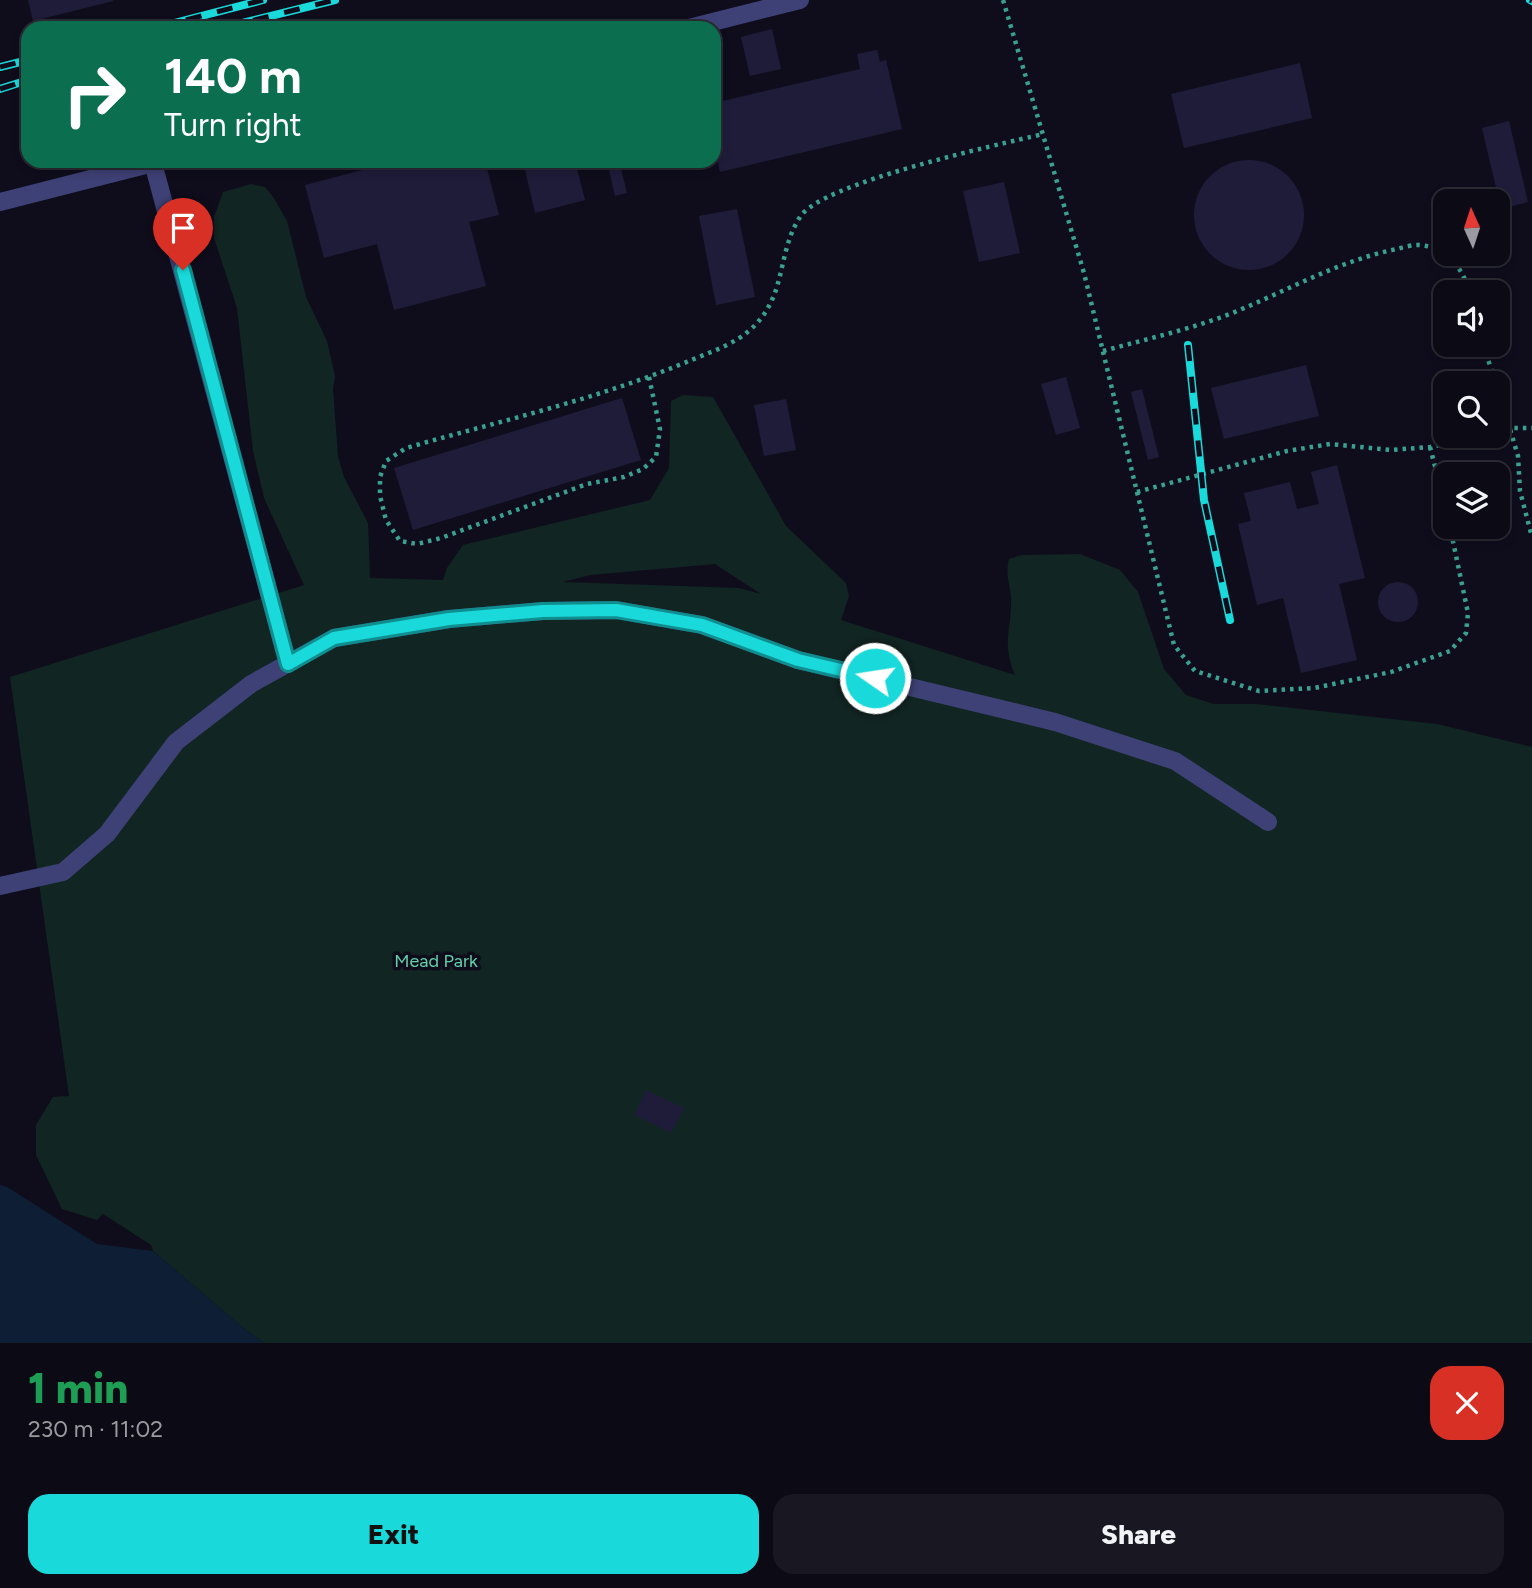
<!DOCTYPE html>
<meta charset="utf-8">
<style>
body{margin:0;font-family:Figtree,sans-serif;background:#191822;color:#f1f3f6;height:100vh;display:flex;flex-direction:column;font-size:26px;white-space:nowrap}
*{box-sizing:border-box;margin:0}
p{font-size:23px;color:#9a9aa0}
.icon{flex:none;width:38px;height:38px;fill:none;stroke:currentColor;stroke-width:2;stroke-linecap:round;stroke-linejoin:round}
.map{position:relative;height:1343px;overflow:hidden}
.sheet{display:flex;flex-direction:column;background:#0b0a15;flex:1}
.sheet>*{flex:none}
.hud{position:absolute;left:21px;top:21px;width:700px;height:147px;border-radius:21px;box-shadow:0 4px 10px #0003,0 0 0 2px #2b2b34;background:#0b6e4f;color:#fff;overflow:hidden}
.needle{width:46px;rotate:357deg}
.controls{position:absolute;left:1433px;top:189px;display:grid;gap:14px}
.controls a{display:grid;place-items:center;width:77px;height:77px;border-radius:14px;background:#0b0a15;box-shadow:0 4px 10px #0003,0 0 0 2px #2b2b34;font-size:35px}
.pin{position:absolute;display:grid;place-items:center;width:60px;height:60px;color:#fff;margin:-72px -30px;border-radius:50% 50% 50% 0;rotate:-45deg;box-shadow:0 0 7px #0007}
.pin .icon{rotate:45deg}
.me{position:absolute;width:77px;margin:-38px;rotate:283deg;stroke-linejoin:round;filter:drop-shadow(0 0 5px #0008)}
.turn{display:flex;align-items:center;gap:24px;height:147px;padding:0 28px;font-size:32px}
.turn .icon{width:91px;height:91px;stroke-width:2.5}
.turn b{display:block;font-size:49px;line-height:60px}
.round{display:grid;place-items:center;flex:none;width:74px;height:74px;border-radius:21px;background:#191822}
.overview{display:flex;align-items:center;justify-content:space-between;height:119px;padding:0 28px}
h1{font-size:42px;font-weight:800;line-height:52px;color:#1e9e55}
.action{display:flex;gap:14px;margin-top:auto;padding:14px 28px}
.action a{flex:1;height:80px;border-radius:21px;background:#19d9da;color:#111;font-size:28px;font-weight:800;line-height:80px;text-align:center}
.action a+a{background:#191822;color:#f1f3f6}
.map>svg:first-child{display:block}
.green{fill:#112522;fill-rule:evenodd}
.water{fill:#0e1f35}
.building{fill:#1f1c3a}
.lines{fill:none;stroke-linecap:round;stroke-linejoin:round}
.path{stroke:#3aa191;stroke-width:4.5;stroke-dasharray:3.5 5;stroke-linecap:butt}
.minor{stroke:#3e4175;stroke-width:18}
.rail-casing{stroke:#19d9da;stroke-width:8}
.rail{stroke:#0f0d1c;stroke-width:5;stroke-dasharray:16;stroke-linecap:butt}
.route-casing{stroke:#108d8e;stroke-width:18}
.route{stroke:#19d9da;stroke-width:12}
.labels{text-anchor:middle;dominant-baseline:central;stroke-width:7;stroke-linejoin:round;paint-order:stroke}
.park-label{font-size:18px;fill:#63d0aa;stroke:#0f0d1c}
</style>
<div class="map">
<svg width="1532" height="1343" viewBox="0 0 1532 1343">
<rect width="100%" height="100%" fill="#0f0d1c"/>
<!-- green -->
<path class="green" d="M251,184L265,187L274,198L287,221L306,297L327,341L335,376L333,389L338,456L344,477L368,523L370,578L443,580L447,568L463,545L650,500L669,468L671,401L683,395L713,397L786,526L846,583L849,596L841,620L1015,675C1001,641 1012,631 1011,598C1010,584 1005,574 1009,559L1022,555L1080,554L1120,570L1138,592L1164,669L1186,695L1214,704H1257L1437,724L1532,747V1343H264L242,1327L153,1251L151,1245L103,1214L97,1220L62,1209L36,1155V1125L53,1097L69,1096L10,677L304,585L264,498L253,451L237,308L214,238V217L223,192ZM715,564L761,594L739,588L563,582L590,575Z"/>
<!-- water -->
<polygon class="water" points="0,1185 7,1187 97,1244 153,1251 242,1327 264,1343 0,1343"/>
<!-- building -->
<g class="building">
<polygon points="28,0 113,0 113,1 33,21"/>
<polygon points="772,29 781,69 750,76 741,37"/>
<polygon points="877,50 880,62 886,60 902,129 720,172 714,147 714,103 860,69 857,54"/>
<polygon points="1300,63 1312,118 1184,148 1171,94"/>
<polygon points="1509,121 1528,202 1501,209 1482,128"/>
<circle cx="1249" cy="215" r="55"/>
<polygon points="397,161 485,161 499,215 469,222 486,286 394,310 377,244 324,258 305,185"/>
<polygon points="523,161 575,161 585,200 535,213"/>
<polygon points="607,161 619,161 627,193 615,196"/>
<polygon points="1004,182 1020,253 979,262 963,191"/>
<polygon points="737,209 755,297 716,305 699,216"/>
<polygon points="1306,365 1319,416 1224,439 1211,388"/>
<polygon points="1066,377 1080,428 1056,435 1041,384"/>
<polygon points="1142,389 1159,457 1148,460 1131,392"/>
<polygon points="622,398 641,460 413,530 394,468"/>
<polygon points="786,399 796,450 764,456 754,405"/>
<polygon points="1337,465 1365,578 1339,584 1357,660 1301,673 1283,598 1257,605 1238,524 1251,521 1244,493 1290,482 1297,509 1319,504 1311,472"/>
<circle cx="1398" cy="602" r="20"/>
<polygon points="646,1090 684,1108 671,1133 634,1115"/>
</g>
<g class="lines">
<!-- path -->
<g class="path">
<polyline points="1003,0 1084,273 1137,492 1287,451 1330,444 1391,450 1430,447 1485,436"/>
<polyline points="1483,345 1496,383"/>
<path d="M1103,351C1143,340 1183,331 1222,317C1280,295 1336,261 1397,249C1404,247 1412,245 1418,245C1445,246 1463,267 1469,292"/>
<path d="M649,377L660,429L656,457L643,469L624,477L587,484L441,538L417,544L400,541L386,520L380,496V477L386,461L406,448C500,421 598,399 689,361C708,353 733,345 750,330C788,296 776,254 800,217C821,183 997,145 1043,134"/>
<polyline points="1498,389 1518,456 1520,491 1532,537"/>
<polyline points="1498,432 1510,428 1532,428"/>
<polyline points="1430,447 1446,509"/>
<polyline points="1137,492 1174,645 1195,671 1259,691 1314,688 1391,672 1450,651 1466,633 1468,613 1450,527"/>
</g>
<!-- minor -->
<g class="minor">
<polyline points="689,28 800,0"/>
<polyline points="153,163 288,664"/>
<polyline points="0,202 161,161"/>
<polyline points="0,886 63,872 107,834 176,742 251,684 334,638 449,619 543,611 616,610 702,625 798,660 1055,722 1175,761 1268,822"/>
</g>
<!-- rail casing -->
<g class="rail-casing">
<g id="rail">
<polyline points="1530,0 1532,1"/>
<polyline points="155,28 263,0"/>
<polyline points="222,28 335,0"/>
<polyline points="0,67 28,60"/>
<polyline points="0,89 28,80"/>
<polyline points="1188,345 1204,500 1230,620"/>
</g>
</g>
<!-- rail -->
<use href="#rail" class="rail"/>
</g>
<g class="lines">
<!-- route casing -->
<g class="route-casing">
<polyline id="route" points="183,270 288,664 334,638 449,619 543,611 616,610 702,625 798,660 875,678"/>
</g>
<!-- route -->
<use href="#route" class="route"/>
</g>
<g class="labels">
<!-- park labels -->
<g class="park-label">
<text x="436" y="961">Mead Park</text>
</g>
</g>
</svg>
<div class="controls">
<a><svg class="needle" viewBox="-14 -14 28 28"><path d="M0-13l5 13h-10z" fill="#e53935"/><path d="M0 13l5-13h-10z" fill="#9a9aa0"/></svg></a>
<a><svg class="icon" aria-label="sound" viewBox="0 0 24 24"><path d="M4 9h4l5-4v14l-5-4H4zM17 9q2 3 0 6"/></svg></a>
<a><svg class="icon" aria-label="search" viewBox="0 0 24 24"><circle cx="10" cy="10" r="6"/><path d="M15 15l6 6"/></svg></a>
<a><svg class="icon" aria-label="layers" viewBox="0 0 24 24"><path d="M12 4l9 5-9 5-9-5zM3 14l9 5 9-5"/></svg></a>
</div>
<div class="pin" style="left:183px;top:270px;background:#d93025"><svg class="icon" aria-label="arrive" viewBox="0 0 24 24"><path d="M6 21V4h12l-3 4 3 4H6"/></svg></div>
<svg class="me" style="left:875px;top:678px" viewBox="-20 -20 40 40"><circle r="17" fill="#19d9da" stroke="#fff" stroke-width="3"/><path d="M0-11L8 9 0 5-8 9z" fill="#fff"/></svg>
<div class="hud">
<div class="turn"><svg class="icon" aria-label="right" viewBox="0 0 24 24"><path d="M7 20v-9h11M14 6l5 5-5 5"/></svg><div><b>140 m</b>Turn right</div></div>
</div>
</div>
<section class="sheet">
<div class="overview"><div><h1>1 min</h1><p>230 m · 11:02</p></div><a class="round" style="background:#d93025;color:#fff"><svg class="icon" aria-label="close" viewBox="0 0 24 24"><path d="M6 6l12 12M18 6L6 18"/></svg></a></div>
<div class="action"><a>Exit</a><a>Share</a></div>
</section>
